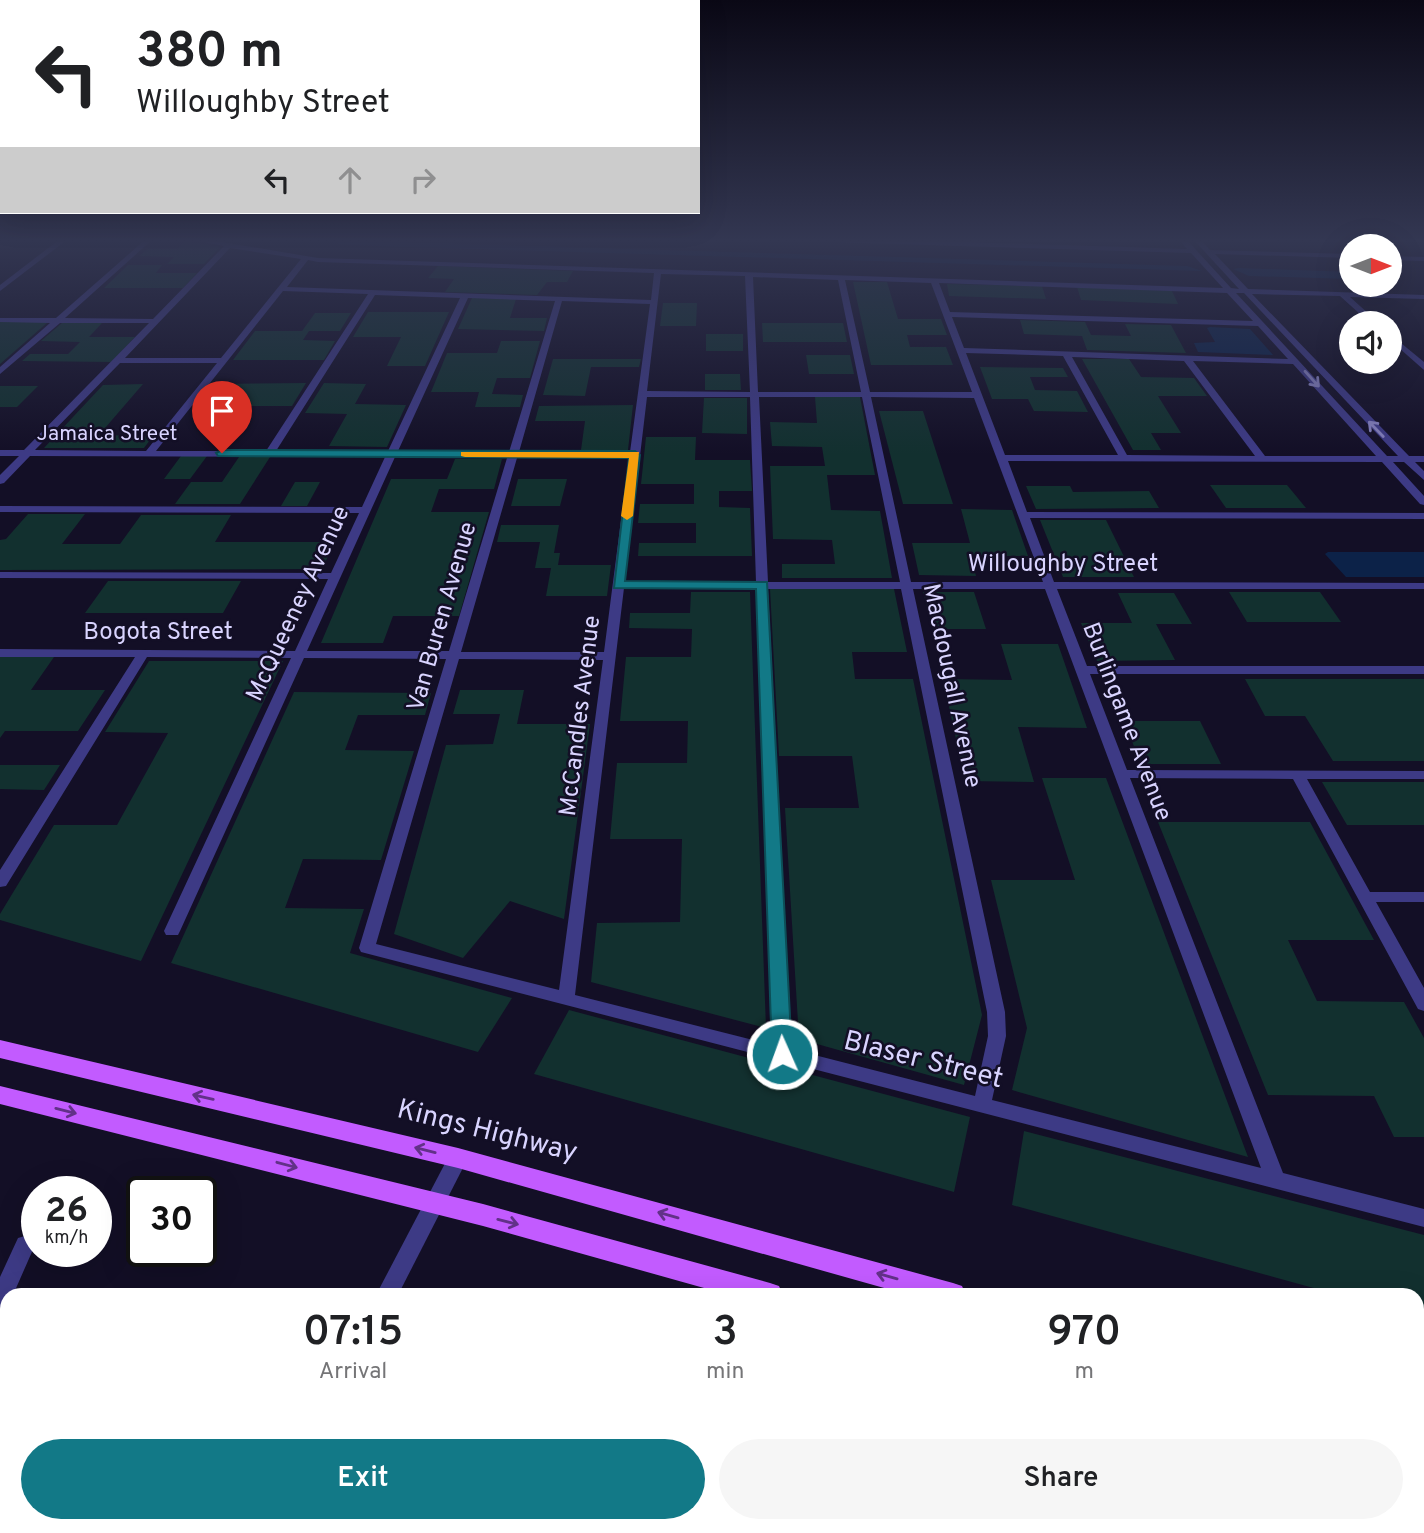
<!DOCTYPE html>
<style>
body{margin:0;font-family:Overpass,sans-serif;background:#f6f6f6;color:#202124;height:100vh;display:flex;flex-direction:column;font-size:26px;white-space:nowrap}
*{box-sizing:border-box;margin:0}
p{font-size:23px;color:#757577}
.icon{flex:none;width:38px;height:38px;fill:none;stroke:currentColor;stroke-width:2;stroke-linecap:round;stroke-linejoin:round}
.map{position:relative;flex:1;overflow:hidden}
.sheet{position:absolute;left:0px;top:1288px;width:1424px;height:245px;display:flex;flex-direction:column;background:#fff;border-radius:21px 21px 0 0;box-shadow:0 7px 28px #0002}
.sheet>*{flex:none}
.guide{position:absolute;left:0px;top:0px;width:700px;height:214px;box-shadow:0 7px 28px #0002;background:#fff;color:#202124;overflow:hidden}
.needle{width:46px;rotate:90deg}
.tools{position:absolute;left:1339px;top:234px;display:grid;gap:14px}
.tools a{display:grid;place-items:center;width:63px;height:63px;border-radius:50%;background:#fff;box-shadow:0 7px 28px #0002;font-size:35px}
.speed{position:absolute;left:21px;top:1176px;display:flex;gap:14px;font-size:35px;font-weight:700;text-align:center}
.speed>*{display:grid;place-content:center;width:91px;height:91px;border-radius:50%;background:#fff;box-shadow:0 7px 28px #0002;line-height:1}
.speed small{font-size:18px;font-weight:400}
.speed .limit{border:4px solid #111;border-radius:10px;background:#fff;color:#111}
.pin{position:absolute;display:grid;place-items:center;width:60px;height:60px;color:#fff;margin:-72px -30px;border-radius:50% 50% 50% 0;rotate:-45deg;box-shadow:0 0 7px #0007}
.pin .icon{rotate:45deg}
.me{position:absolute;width:77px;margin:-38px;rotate:358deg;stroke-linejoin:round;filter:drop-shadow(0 0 5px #0008)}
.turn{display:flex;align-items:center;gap:24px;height:147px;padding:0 21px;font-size:32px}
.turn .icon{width:91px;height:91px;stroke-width:2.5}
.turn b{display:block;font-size:49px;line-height:60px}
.lanes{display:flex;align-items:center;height:66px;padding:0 21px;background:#0003;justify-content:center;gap:35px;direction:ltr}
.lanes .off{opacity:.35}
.eta{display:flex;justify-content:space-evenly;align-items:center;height:119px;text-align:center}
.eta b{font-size:42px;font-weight:600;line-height:49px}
.button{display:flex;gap:14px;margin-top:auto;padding:14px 21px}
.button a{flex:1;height:80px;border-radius:42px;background:#127987;color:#fff;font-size:28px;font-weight:600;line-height:80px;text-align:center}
.button a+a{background:#f6f6f6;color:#202124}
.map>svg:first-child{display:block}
.green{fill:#12302f}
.water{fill:#0c2248}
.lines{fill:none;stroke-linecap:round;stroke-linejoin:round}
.minor{fill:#3d3a85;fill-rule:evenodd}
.major{fill:#c25bff;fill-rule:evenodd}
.oneway{stroke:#837fbc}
.oneway2{stroke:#623188}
.route{fill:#127987;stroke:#0c4f58;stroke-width:2}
.slow{fill:#f59e0b}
.labels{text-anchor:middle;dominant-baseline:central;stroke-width:5;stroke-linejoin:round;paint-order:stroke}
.far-street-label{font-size:21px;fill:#d9d4ff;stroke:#130f26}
.street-label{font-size:24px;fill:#d9d4ff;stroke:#130f26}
.near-street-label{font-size:28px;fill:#d9d4ff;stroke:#130f26}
</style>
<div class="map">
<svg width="1424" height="1533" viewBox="0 0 1424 1533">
<rect width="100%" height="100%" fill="#130f26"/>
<!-- green -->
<g class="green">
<polygon points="185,241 220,247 204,264 167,264 174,257 139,256 148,249 177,249"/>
<polygon points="128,265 162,265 156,273 197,273 183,288 104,288"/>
<polygon points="438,266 573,271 567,282 547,282 537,295 445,292 454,279 428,278"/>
<polygon points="853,282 887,282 898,319 941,319 947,335 907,335 910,347 946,347 953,365 871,365"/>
<polygon points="947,284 1042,286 1046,299 949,296"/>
<polygon points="1077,287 1172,291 1178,304 1081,300"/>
<polygon points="472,298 516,299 510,318 547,318 544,331 458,329"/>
<polygon points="663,303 697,303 696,326 660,326"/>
<polygon points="368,312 449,312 425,366 387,366 401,337 353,337"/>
<polygon points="315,313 351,313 340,331 309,331 303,340 335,341 324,360 233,360 255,331 302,331"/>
<polygon points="1020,320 1085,322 1091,335 1131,336 1125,324 1171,325 1186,353 1087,350 1082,336 1024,334"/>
<polygon points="0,322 48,322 0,364"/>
<polygon points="62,323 102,323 89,337 135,337 111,362 22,361 30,354 68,354 80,342 41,341"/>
<polygon points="762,323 843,323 847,342 763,342"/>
<rect x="706" y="334" width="37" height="17"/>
<polygon points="501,341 540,341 530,378 497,378 492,394 523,395 520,407 475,407 479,392 431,392 447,353 497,353"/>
<polygon points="806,355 850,355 854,374 809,374"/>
<polygon points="553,359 641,359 639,367 591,367 585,396 543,395"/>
<polygon points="1082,359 1129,359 1141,377 1194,378 1207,396 1158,396 1181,433 1151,433 1161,450 1133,450"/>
<polygon points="980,367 1063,368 1068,377 1030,377 1035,390 1077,391 1088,412 1034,411 1028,399 992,399"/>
<polygon points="705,374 740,374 741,390 705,390"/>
<polygon points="306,383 292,406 198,406 215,384"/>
<polygon points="324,383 366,384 355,404 406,405 387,447 329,446 347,414 305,413"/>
<polygon points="143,384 99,435 153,436 144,448 44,448 103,385"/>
<polygon points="0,386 38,386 17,407 0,407"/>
<polygon points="815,397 860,397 875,475 827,475 831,510 880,511 892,578 782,578 782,564 835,564 832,540 773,539 770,466 825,466 822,447 772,446 770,422 817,423"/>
<polygon points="704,398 747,398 747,434 702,433"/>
<polygon points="633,405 628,450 581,450 585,421 535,421 539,406"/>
<polygon points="879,411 923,411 953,504 903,504"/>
<polygon points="646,437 696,437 695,460 750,460 752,491 719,491 719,507 750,508 752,556 638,556 639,543 696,543 696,523 638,523 640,504 694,504 694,484 641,484"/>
<polygon points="181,456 207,456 190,479 164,479"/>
<polygon points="239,457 270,457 240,504 175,504 191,482 222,482"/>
<polygon points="455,459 502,459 494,489 439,489 431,512 489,512 459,616 393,616 383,643 321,643 391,479 447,479"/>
<polygon points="518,479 567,479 560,506 511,506"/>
<polygon points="295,482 320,482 307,506 281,506"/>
<polygon points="1210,485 1287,485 1306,508 1226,508"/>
<polygon points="1026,486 1070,486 1073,492 1149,491 1159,508 1036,509"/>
<polygon points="961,509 1012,510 1028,556 971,556 976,576 919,575 912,543 970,543"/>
<polygon points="28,514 85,514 62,544 120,544 141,515 231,515 215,542 335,542 322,569 0,570 0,540 6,539"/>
<polygon points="1040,520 1106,520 1134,577 1063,577"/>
<polygon points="501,525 559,525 554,553 560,553 558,565 611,565 607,596 546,596 551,568 535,568 540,542 497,542"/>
<polygon points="108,581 241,581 223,613 85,613"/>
<polygon points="770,589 894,589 907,652 852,652 855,679 913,679 982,1015 964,1085 799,1039 785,808 859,808 852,756 779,756"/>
<polygon points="691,592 750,592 766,1028 591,982 597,923 680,922 682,839 610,839 617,763 687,763 688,721 620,721 626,657 691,657 692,629 629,628 630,613 690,613"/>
<polygon points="923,592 974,592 986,629 933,629"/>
<polygon points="1229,592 1320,592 1341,622 1247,622"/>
<polygon points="1118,593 1174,593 1192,624 1156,624 1175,660 1097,661 1081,623 1132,623"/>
<polygon points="1001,644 1058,644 1087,728 1018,727 1034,782 965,781 943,679 1012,680"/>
<polygon points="0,657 54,657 31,690 105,690 78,731 5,731 0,738"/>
<polygon points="149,661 283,661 141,961 0,920 0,914 54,825 117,825 168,733 105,732"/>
<polygon points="1245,679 1424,679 1424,761 1333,761 1305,716 1265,716"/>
<polygon points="460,690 524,690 517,724 590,724 564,919 510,901 463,958 394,934 446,745 493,744 500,714 453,714"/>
<polygon points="294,692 431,693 425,715 358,715 345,750 414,751 381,860 303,859 285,908 364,909 350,953 512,998 478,1052 171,963"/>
<polygon points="1124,721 1200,721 1221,764 1141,764"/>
<polygon points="0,765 60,765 44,790 0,789"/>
<polygon points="1042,778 1106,778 1248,1157 1012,1090 1027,1028 991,880 1075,880"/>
<polygon points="1322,782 1424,782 1424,825 1347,825"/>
<polygon points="1158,822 1310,822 1374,940 1288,940 1317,1001 1404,1002 1424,1038 1424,1137 1394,1137 1374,1096 1268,1095"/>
<polygon points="569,1010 970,1117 954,1192 534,1074"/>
<polygon points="1024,1131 1424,1235 1424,1318 1418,1317 1418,1295 1339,1295 1012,1205"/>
</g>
<!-- water -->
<g class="water">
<polygon points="308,239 1187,266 1202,271 347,245"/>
<polygon points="1239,268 1351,272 1351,279 1249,276 1233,269"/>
<polygon points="1210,327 1250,329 1273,355 1198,352 1194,343 1215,342 1207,328"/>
<polygon points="1328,552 1424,552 1424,577 1346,577 1325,554"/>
</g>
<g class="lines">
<!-- minor -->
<g class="minor">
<polygon points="60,239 68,239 0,291 0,285"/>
<path d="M146,239H153L65,318L153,319L224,246L188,239H204L318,258L1223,288L1191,253L798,241L795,239H871L1187,249L1179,239H1186L1231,288L1239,289L1193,239H1200L1210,250L1351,254V258L1215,254L1248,289L1424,295V299L1350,297L1380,324H1371L1340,296L1252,294L1409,456H1424V462H1415L1424,471V480L1404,462H1393L1424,496V505L1420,504L1382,462L1008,461L1027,512L1424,513V519L1030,518L1054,582L1424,583V589H1057L1087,666H1424V674H1090L1127,770L1424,771V779H1307L1370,892H1424V902H1376L1424,988V1011L1418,1009L1293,779L1130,778L1283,1173L1424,1209V1227L361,952L359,948L446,659L304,658L180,931L178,935H166L164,931L291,658L147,657L6,886L0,887V870L135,657H0V649L295,651L328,579L0,578V572L331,573L359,513L0,512V506L362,507L385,457L30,456L4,483L0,484V475L19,456H0V450H24L149,323H60L0,374V367L50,323L0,322V318H56ZM230,248L301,259L221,358H125ZM308,260L318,262L654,273L651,300L287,287ZM661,274L745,276L750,392L647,391ZM753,277L838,280L861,392H758ZM845,280L931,283L972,392H870ZM939,283L1227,293L1253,321L950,312ZM283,291L368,294L266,451H156ZM1236,293H1244L1398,456H1387ZM375,295L460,298L388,451H276ZM468,298L555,301L509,452L398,451ZM562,301L650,304L630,452H519ZM952,317L1258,326L1288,359L964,348ZM966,353L1063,356L1118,455H1005ZM1072,357L1184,361L1255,456L1127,455ZM1193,361L1293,364L1376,456H1265ZM120,363H217L146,451L35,450ZM647,397H750L756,582H625ZM759,397H862L900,582H768ZM871,397L974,398L1043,582H911ZM395,457L507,458L449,651H307ZM517,458H629L604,652H461ZM624,588L757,589L773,1045L575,995ZM768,589H901L987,1012L988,1036L975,1096L791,1049ZM913,589H1045L1261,1168L992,1100L1006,1036L1005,1012ZM459,659L603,660L559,990L376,944Z"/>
<polygon points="1390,256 1424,257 1424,261 1390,260"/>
<polygon points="1390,334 1424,362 1424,370 1390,340"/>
<polygon points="458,1150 465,1152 468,1158 398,1295 376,1295 451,1152"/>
<polygon points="25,1236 32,1238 35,1245 13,1295 7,1295 7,1307 0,1310 0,1277 18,1238"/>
<rect x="0" y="1500" width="7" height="24"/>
<polygon points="291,1526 315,1526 313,1533 289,1533"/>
<polygon points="980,1526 1004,1526 1005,1533 981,1533"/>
</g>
<!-- major -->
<g class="major">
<polygon points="0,1040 458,1148 953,1283 962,1286 966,1295 909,1295 458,1168 0,1058"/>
<polygon points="0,1086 483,1204 770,1283 779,1286 783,1295 729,1295 483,1226 0,1104"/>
<polygon points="1418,1415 1424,1417 1424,1445 1418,1443"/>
<polygon points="1418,1474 1424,1476 1424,1506 1418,1504"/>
</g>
</g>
<!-- one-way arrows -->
<defs><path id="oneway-shaft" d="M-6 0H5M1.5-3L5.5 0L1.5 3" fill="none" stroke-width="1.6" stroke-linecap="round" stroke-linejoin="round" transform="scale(1.75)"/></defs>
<g class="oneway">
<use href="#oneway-shaft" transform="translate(1312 379) rotate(48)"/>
<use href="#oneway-shaft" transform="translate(1376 429) rotate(-134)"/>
</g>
<g class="oneway2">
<use href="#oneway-shaft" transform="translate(203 1097) rotate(-167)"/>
<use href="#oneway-shaft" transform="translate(66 1111) rotate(14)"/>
<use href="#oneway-shaft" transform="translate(425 1150) rotate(-166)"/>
<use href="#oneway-shaft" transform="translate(287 1165) rotate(15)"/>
<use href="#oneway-shaft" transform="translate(668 1215) rotate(-164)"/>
<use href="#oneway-shaft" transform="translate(508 1222) rotate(14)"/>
<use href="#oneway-shaft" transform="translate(887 1276) rotate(-164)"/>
</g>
<!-- sky -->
<linearGradient id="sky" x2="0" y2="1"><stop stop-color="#0a0815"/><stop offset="0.53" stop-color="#333752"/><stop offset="1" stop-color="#333752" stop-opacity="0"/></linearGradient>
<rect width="1424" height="454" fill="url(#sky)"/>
<!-- route -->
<polygon class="route" points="222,450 635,451 640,455 625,581 767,582 792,1054 789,1060 775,1060 772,1054 756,589 614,588 629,458 218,456 216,453"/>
<!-- slow -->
<polygon class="slow" points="461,452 639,452 633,516 627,520 621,516 629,458 465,457 461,456"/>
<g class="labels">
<!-- far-street labels -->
<g class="far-street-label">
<text x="107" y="434">Jamaica Street</text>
</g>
<!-- street labels -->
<g class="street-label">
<text x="1063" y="565">Willoughby Street</text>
<text transform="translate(299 604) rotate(-65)">McQueeney Avenue</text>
<text transform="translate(443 617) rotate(-74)">Van Buren Avenue</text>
<text x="158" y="633">Bogota Street</text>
<text transform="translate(951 686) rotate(78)">Macdougall Avenue</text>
<text transform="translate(581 716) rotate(-83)">McCandles Avenue</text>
<text transform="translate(1126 722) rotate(69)">Burlingame Avenue</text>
</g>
<!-- near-street labels -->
<g class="near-street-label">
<text transform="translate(923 1061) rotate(14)">Blaser Street</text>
<text transform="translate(487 1132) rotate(14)">Kings Highway</text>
</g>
</g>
</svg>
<div class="tools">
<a><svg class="needle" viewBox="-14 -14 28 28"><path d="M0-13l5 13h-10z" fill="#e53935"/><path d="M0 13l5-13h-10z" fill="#757577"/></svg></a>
<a><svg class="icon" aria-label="sound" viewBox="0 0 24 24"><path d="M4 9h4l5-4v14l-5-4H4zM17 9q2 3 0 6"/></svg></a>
</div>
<div class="speed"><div>26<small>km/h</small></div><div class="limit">30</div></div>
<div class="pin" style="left:222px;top:453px;background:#d93025"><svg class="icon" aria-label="arrive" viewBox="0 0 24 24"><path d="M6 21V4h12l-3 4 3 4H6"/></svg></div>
<svg class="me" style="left:782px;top:1054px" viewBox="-20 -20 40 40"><circle r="17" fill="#127987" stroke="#fff" stroke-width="3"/><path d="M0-11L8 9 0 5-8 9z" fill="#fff"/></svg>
<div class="guide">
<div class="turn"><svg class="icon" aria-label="left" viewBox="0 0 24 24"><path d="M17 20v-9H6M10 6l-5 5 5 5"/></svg><div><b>380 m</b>Willoughby Street</div></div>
<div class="lanes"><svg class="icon" aria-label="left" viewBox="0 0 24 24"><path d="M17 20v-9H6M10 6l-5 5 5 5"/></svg><svg class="icon off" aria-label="ahead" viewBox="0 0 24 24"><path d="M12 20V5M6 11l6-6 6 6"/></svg><svg class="icon off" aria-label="right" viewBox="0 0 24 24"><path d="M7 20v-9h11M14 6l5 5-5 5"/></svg></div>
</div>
<section class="sheet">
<div class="eta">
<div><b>07:15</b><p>Arrival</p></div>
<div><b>3</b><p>min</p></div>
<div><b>970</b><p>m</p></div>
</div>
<div class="button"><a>Exit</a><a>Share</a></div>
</section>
</div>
